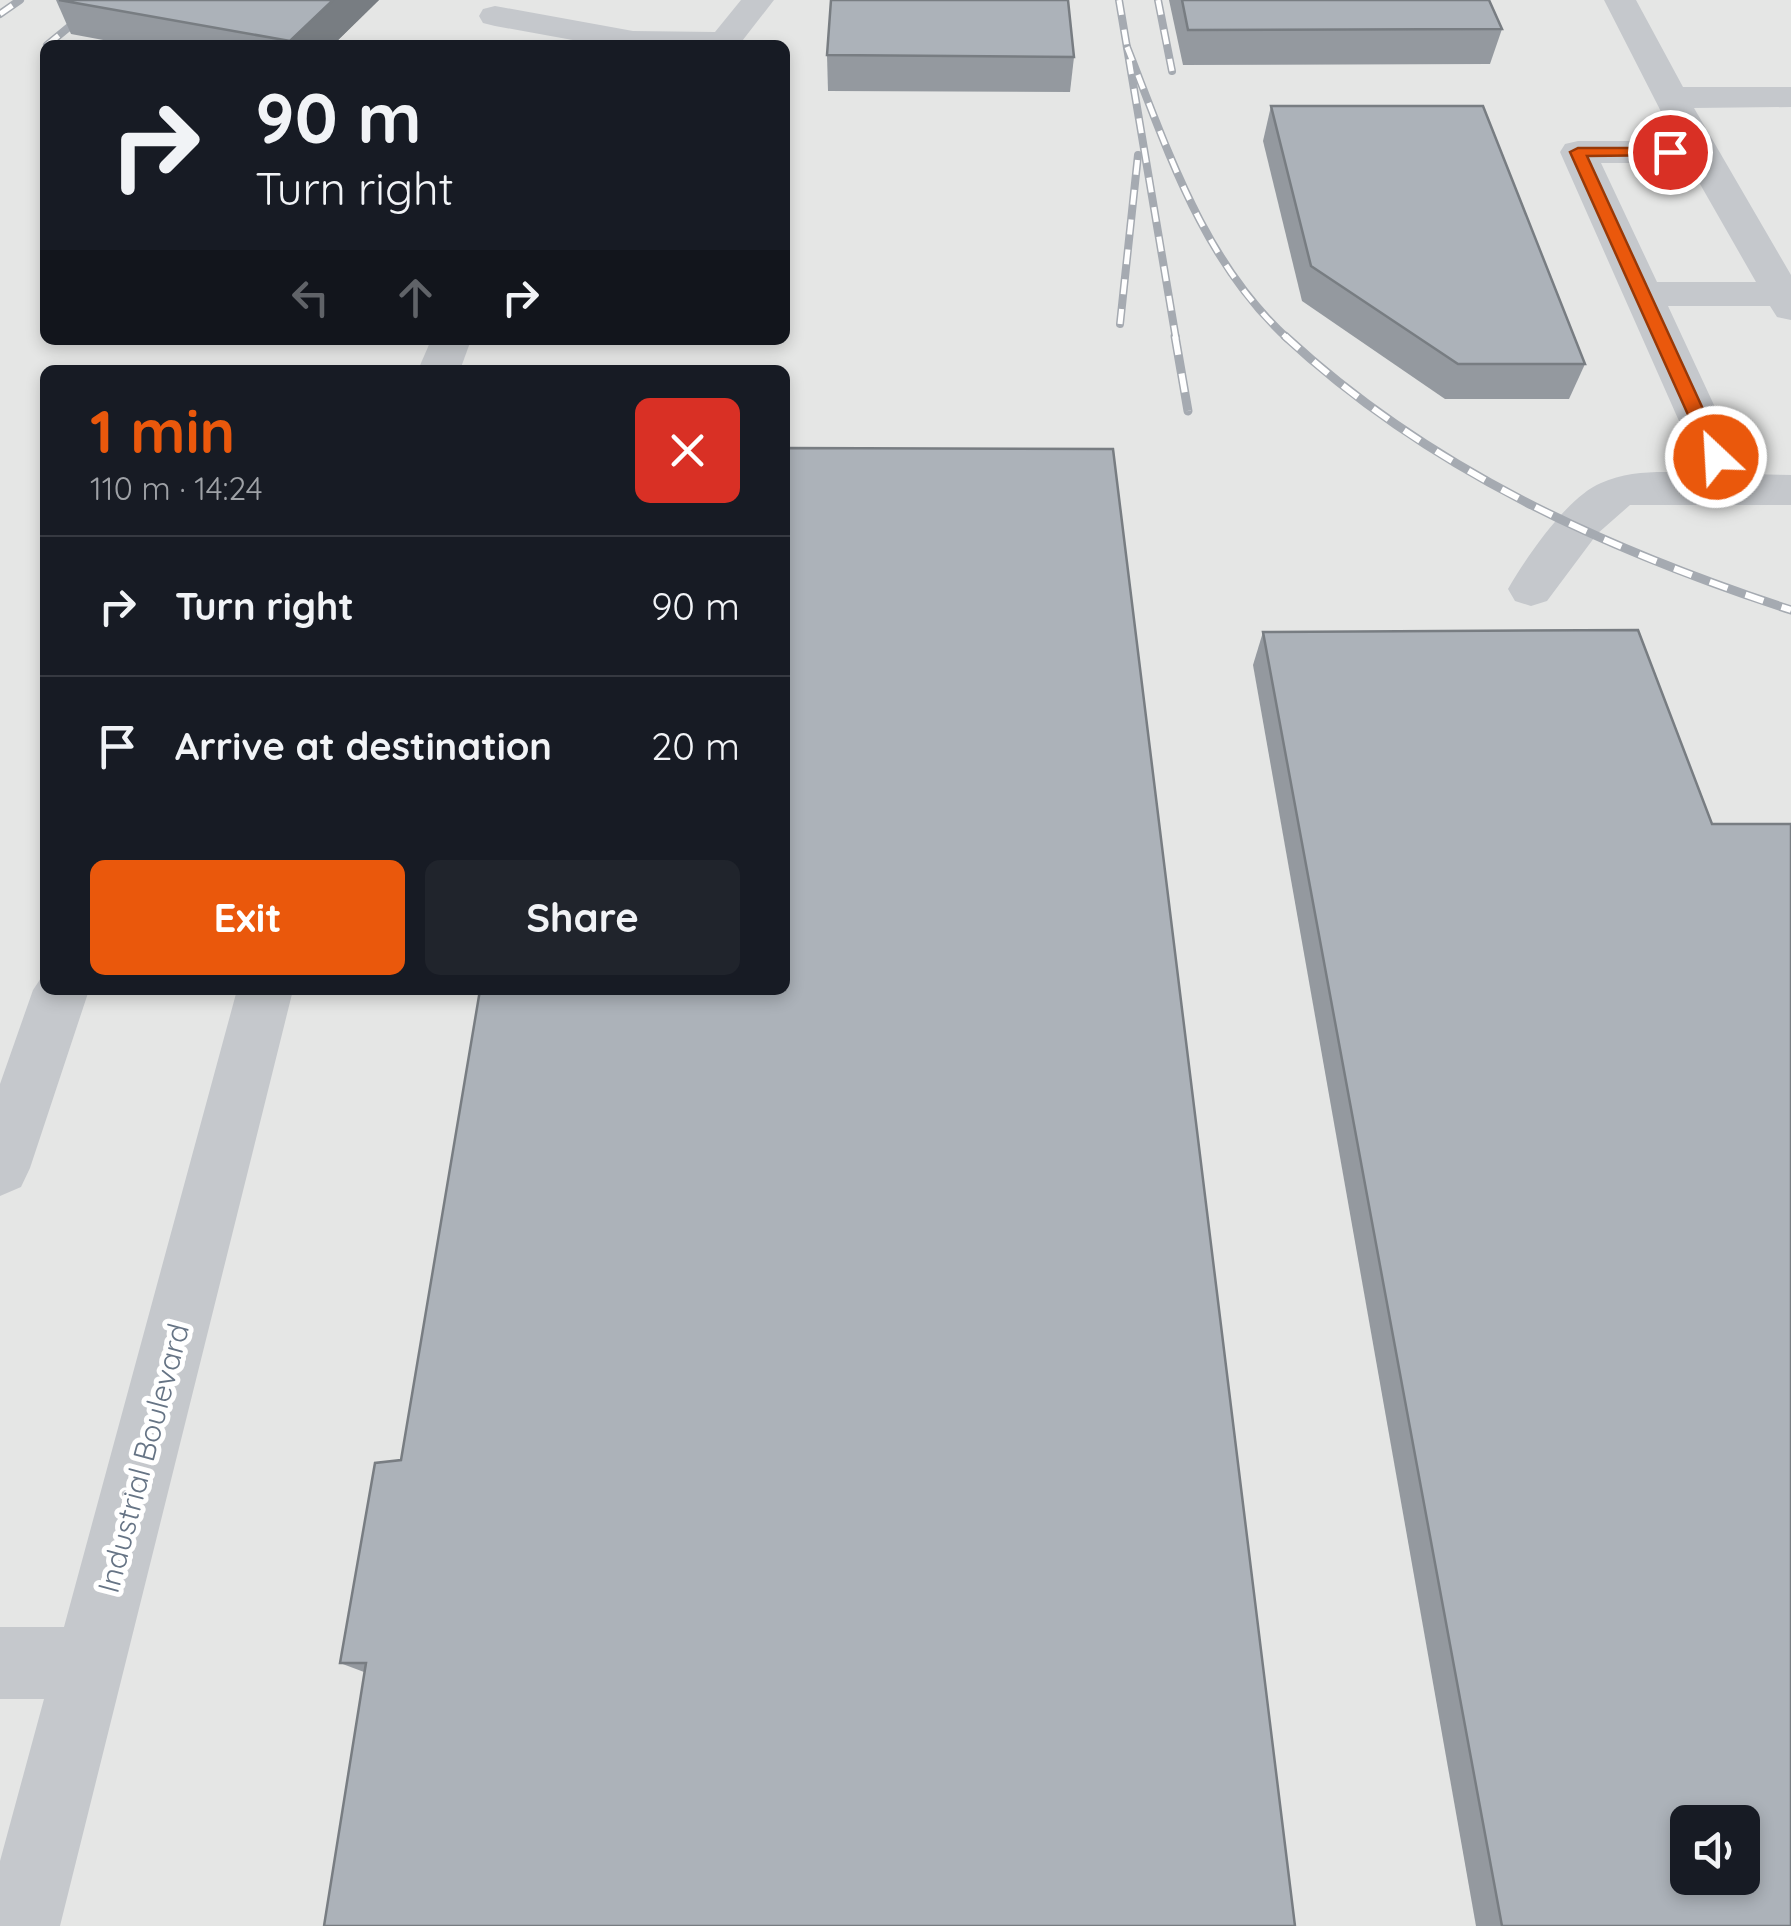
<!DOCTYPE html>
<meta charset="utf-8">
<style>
body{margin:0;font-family:Quicksand,sans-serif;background:#20242c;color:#f1f3f6;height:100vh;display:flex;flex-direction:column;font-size:38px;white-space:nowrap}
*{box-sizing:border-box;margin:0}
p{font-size:32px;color:#9ea1a6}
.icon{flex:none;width:55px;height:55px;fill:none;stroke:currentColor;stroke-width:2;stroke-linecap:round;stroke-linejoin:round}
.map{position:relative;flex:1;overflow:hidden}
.drawer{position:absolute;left:40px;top:365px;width:750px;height:630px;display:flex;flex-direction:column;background:#171b24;border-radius:15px;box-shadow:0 5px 15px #0003}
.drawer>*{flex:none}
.top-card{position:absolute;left:40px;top:40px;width:750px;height:305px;border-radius:15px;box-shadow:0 5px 15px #0003;background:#171b24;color:#f1f3f6;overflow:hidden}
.controls{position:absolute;left:1670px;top:1805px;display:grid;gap:20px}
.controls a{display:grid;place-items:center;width:90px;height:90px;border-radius:15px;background:#171b24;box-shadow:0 5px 15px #0003;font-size:50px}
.pin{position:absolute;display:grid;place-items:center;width:85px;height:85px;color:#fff;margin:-42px;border:5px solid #fff;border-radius:50%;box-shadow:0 2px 10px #0007}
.me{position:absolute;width:110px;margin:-55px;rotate:335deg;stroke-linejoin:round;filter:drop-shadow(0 0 8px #0008)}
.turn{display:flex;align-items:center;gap:35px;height:210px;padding:0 50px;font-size:45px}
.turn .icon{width:130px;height:130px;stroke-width:2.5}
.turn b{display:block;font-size:70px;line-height:85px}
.lanes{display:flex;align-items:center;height:95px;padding:0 50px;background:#0003;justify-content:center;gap:50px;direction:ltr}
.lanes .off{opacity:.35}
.round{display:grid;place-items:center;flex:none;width:105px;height:105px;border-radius:15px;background:#20242c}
.head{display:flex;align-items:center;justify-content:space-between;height:170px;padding:0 50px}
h1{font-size:60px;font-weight:700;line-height:75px;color:#ea580c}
.cta{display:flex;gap:20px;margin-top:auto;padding:20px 50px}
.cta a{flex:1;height:115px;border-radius:15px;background:#ea580c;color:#fff;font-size:40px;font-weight:700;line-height:115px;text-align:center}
.cta a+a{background:#20242c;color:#f1f3f6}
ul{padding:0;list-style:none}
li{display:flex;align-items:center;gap:30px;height:140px;padding:0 50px;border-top:2px solid #363941}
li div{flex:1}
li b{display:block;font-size:38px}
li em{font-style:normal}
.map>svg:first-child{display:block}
.built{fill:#e5e6e5;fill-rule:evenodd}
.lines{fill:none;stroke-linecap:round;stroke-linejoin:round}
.minor{fill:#c5c8cc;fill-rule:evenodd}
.rail-far1-casing{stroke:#a5aab1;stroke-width:8}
.rail-casing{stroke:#a5aab1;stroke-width:9}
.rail-far1{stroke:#fff;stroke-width:5;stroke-dasharray:15;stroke-linecap:butt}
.rail{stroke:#fff;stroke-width:6;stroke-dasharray:19;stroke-linecap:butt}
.wall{fill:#94999f}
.shaded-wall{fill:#787d82}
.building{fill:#acb2b9;stroke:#787d82;stroke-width:2.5;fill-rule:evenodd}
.route{fill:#ea580c;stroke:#983908;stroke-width:2.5}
.labels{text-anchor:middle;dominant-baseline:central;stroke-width:10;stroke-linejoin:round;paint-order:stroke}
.near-street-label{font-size:30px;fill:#667485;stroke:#fff}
</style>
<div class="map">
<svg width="1791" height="1926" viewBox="0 0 1791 1926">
<rect width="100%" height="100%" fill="#f7f7f4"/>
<!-- built -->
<path class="built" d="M0,0H1791V1926H0ZM45,45H785V340H45ZM45,370H785V990H45ZM1688,1822H1742V1878H1688Z"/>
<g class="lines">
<!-- minor -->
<g class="minor">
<polygon points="741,0 774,0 739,45 600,45 495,26 483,23 479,16 483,9 495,6 633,31 715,32"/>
<path d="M1604,0H1636L1683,87H1791V107L1694,108L1791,275V320L1777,317L1770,306H1668L1746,474L1791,475V505H1630L1597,534L1547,601L1531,606L1515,601L1508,589C1526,558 1567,497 1601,483C1632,469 1668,472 1702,473L1560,152L1565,144L1578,141H1676ZM1601,163H1688L1756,282H1657Z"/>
<polygon points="431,340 471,340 460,370 418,370"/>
<polygon points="45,972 45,990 89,990 30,1168 21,1187 0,1196 0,1084 33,990"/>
<polygon points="237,990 293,990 60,1926 0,1926 0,1861 44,1699 0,1699 0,1627 64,1627"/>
</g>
<!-- rail-far1 casing -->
<g class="rail-far1-casing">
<g id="rail-far1">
<polyline points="1119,0 1176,339"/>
<polyline points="1158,0 1172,71"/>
<polyline points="0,14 20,0"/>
<polyline points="47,45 102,0"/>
<path d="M1127,47C1168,151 1203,261 1288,339"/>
<polyline points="1120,324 1138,155"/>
</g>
</g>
<!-- rail casing -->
<g class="rail-casing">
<g id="rail">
<polyline points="1175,336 1188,411"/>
<path d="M1285,336C1430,470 1605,549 1791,610"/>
</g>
</g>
<!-- rail-far1 -->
<use href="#rail-far1" class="rail-far1"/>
<!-- rail -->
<use href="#rail" class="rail"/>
</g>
<!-- wall -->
<g class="wall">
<polygon points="56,0 379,0 333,45 130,45 71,34"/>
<polygon points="1169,0 1489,0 1502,29 1490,64 1183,65"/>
<polygon points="827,55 1074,57 1070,92 828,91"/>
<polygon points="1271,106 1585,364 1569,399 1445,399 1302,301 1263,141"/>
<polygon points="1263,632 1712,824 1791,1926 1476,1926 1253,665"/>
<polygon points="785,990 364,1672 340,1663 401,1460"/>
</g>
<!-- shaded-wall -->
<polygon class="shaded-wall" points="333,0 379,0 333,45 292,45 290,41"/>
<!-- building -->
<g class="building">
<polygon points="59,0 333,0 290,41"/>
<polygon points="831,0 1068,0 1074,57 827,55"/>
<polygon points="1182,0 1489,0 1502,29 1188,30"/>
<polygon points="1271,106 1483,106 1585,364 1458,364 1311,266"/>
<polygon points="785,448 1113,449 1295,1926 324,1926 366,1663 340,1663 375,1463 401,1460 480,990 785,990"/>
<path d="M1638,630L1712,824H1791V1926H1502L1263,632ZM1688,1822H1742V1878H1688Z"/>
</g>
<!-- route -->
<polygon class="route" points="1670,148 1677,152 1675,155 1587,156 1725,457 1716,463 1707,457 1570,152 1578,148"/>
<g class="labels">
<!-- near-street labels -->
<g class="near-street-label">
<text transform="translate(143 1458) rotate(-75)">Industrial Boulevard</text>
</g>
</g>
</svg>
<div class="controls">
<a><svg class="icon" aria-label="sound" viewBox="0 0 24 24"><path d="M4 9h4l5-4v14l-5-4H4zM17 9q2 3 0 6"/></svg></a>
</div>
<div class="pin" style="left:1670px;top:152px;background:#d93025"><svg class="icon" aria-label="arrive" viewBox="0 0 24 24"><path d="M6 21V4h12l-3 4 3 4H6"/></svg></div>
<svg class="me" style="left:1716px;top:457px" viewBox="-20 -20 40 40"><circle r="17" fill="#ea580c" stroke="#fff" stroke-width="3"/><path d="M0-11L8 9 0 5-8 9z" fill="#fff"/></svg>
<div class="top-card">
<div class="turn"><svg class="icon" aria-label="right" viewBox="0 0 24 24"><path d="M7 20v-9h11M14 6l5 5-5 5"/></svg><div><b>90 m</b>Turn right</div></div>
<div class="lanes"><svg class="icon off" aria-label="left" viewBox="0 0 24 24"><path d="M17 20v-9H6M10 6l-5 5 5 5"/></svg><svg class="icon off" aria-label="ahead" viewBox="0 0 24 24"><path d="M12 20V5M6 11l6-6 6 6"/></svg><svg class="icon" aria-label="right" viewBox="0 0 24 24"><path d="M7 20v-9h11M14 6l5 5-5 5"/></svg></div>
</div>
<section class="drawer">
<div class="head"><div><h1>1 min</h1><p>110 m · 14:24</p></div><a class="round" style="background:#d93025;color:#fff"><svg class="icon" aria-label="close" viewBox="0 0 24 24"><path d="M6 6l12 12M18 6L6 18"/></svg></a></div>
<ul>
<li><svg class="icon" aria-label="right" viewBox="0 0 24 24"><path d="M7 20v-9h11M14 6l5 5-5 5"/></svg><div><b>Turn right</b></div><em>90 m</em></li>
<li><svg class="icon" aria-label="arrive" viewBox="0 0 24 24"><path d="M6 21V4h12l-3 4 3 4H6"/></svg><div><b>Arrive at destination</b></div><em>20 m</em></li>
</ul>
<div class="cta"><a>Exit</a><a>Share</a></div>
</section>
</div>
